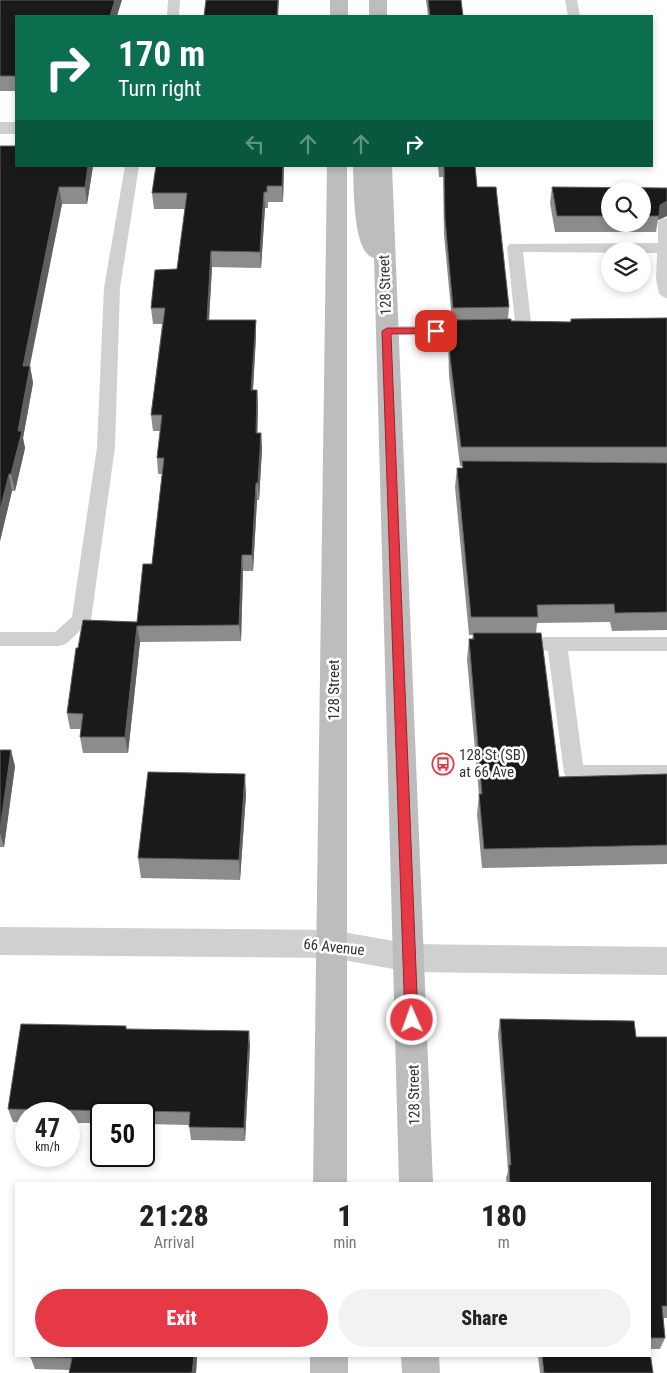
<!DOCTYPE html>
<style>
body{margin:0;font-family:"Roboto Condensed",sans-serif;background:#f2f2f2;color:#222;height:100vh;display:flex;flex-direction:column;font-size:19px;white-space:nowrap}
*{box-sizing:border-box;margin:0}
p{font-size:16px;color:#767676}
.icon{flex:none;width:28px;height:28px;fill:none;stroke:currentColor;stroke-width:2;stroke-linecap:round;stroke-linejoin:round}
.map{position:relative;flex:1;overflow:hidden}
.details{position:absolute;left:15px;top:1182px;width:636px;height:175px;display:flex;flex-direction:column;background:#fff;border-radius:0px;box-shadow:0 2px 8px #0003}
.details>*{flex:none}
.top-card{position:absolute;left:15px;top:15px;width:638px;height:152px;border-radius:0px;box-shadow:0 2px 8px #0003;background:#0b6e4f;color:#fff;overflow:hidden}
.tools{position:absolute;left:601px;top:182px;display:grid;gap:10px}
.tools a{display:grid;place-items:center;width:50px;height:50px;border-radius:50%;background:#fff;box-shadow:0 2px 8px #0003;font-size:25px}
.speed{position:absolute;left:15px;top:1102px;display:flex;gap:10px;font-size:25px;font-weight:700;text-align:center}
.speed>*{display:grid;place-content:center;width:65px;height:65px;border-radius:50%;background:#fff;box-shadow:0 2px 8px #0003;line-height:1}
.speed small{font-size:12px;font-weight:400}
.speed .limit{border:2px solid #111;border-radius:8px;background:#fff;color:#111}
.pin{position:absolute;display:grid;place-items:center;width:42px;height:42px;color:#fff;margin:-21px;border-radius:10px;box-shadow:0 2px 8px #0006}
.me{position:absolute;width:55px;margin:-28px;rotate:358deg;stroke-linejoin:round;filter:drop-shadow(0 0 4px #0008)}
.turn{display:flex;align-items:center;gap:18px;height:105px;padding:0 20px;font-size:22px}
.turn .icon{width:65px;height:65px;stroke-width:2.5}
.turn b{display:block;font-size:35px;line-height:42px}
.lanes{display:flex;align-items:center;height:48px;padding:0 20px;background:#0003;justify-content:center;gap:25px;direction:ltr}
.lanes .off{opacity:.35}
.eta{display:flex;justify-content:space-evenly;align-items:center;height:85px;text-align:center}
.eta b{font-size:30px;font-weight:800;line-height:35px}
.primary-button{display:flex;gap:10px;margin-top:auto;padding:10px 20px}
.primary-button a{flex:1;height:58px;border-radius:30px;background:#e63946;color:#fff;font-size:20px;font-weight:800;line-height:58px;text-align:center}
.primary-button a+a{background:#f2f2f2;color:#222}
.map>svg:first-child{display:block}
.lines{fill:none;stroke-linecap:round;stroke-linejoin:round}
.lane{fill:#d0d0d0;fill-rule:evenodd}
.street{fill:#d0d0d0;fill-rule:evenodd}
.secondary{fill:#bdbdbd;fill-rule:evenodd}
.wall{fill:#8c8c8c;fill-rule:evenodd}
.shaded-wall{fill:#5f5f5f}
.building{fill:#1a1a1a;stroke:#5f5f5f}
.route{fill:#e63946;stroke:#96252e}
.labels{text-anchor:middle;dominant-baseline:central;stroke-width:5;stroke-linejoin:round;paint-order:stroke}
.street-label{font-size:15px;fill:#333;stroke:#fff}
.poi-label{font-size:15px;fill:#333;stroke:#fff;text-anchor:start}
</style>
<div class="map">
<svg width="667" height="1373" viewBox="0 0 667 1373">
<rect width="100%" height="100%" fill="#fff"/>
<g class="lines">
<!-- lane -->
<g class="lane">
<polygon points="168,0 180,0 179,16 167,16"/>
<polygon points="565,0 577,0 580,16 568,16"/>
<polygon points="125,166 139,166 120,288 115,447 91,620 66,644 59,646 0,646 0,632 55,632 72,617 97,447 104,288"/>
<polygon points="667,218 667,299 659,294 656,279 657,253 523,252 532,331 530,335 518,335 516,331 507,247 510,244 658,243 658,222 661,219"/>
<polygon points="387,326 475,326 481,327 483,331 481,335 475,336 381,335 379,331 381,327"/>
<polygon points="544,637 667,637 667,651 568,651 583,765 667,765 667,781 574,781 567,779 564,773 548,651 537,649 534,644 537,639"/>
</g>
<!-- street -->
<g class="street">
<rect x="0" y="122" width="16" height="12"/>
<polygon points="0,927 332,930 410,944 667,947 667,975 410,972 332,958 0,955"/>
</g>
<!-- secondary -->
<g class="secondary">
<rect x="330" y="0" width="18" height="16"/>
<rect x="369" y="0" width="18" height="16"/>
<polygon points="327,166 347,166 347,1184 313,1184"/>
<path d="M353,166H392L433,1184H399L374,258C352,253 354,185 353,166Z"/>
<rect x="310" y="1356" width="38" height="17"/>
<polygon points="401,1356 439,1356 440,1373 402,1373"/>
</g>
</g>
<!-- wall -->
<g class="wall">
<polygon points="0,0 16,16 16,91 0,91"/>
<polygon points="426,0 461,0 463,16 428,16"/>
<polygon points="0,146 16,166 93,166 87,204 62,204 30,366 33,383 23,438 25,448 15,491 12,491 0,541"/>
<polygon points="284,166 283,202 268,202 268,208 265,208 261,268 212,267 209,320 256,336 253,390 257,390 258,406 257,433 261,433 262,449 259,500 257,500 253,571 243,571 241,641 140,642 128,753 83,753 80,737 81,729 70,729 67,713 78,648 137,622 152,564 162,474 158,474 157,458 160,431 153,431 151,415 162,324 153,324 151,308 177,269 185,209 154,209 152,193"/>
<polygon points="438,166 475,166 477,187 509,307 508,319 511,321 570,322 571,319 667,318 667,630 612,631 610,622 537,623 536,633 559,777 667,774 667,864 482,868 477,814 479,795 467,659 469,639 472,639 473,635 469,635 455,487 457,468 462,468 462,466 460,466 449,376 448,339 449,320 452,320 444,235 443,177 439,177"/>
<path d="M552,187L667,188V216L658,220L656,232H555L550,203ZM610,191H642V224H610Z"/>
<polygon points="0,750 15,766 4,847 0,847"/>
<polygon points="246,794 240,880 141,878 138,858"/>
<polygon points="500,1019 636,1037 667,1037 667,1318 663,1318 665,1338 660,1349 650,1349 650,1184 507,1184 506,1178 508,1171 498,1034"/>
<polygon points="127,1029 250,1045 245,1141 191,1140 189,1125 144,1124 144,1114 101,1114 101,1123 69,1123 69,1114 26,1114 26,1123 13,1122 8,1109"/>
<polygon points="30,1356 197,1356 196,1373 69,1373 70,1370 35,1369"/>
<polygon points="538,1356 650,1356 653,1373 540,1373"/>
</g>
<!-- shaded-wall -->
<g class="shaded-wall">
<polygon points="115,0 122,0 117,16 110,16"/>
<polygon points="278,0 279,0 278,16 277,16"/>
<polygon points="88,166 93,166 87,204 85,187"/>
<polygon points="283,166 284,166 283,202 282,186"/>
<polygon points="59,187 62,204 26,383 23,366"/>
<polygon points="264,192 265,208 261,268 260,252"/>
<polygon points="667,201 667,216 658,220 660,205"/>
<polygon points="211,251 212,267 208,336 207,320"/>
<polygon points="256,320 256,336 252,406 251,390"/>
<polygon points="30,366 33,383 23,438 25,448 15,491 11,474"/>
<polygon points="257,390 258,406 257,449 256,433"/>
<polygon points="261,433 262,449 259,500 258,483"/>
<polygon points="9,474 12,491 0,541 0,510"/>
<polygon points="256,483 257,500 253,571 252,555"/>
<polygon points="242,555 243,571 241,641 239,625"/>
<polygon points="137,626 140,642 128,753 125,737"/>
<polygon points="11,750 15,766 4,847 0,833 0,829"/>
<polygon points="245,774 246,794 240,880 239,860"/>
<polygon points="249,1031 250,1045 245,1141 244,1128"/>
<polygon points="194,1356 197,1356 196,1373 192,1373"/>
</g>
<!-- building -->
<g class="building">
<polygon points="0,0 115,0 110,16 16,16 16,76 0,76"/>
<polygon points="206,0 278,0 277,16 204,16"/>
<polygon points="428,0 461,0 463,16 430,16"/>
<polygon points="0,146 16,146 16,166 88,166 85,187 59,187 23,366 30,366 18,431 22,431 11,474 9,474 0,510"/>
<polygon points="156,166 283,166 282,186 267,186 267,192 264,192 260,252 211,251 207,320 256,320 251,390 257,390 256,433 261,433 258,483 256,483 252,555 242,555 239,625 137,626 125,737 80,737 83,714 67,713 76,648 78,648 83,620 137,622 143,564 152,564 164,458 157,458 162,415 151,415 165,308 151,308 155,270 177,269 187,193 152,193"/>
<polygon points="444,166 475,166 477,187 496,187 509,307 453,308 445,219"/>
<polygon points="552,187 667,188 667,201 660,205 659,216 642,216 642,191 610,191 610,216 557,216"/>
<polygon points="667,318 667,447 461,447 450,357 449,320 511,319 511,321 571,322 571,319"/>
<polygon points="462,461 667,463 667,612 615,613 614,604 537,605 538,617 471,617 457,468 463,468"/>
<polygon points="473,633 541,633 559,777 667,774 667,845 484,849 479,794 482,794 469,639 474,639"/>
<polygon points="0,750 11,750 0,829"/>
<polygon points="148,772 245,774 239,860 138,858"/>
<polygon points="500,1019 634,1021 636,1037 667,1037 667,1306 662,1306 665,1338 650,1338 650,1184 510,1184 509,1165 511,1165"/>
<polygon points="21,1024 126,1026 126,1029 249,1031 244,1128 189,1127 190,1112 8,1109"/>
<polygon points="650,1352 653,1373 544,1373 542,1356 650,1356"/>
<polygon points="30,1356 194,1356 192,1373 69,1373 72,1358 30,1357"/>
</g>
<!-- route -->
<polygon class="route" points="436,328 441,331 439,333 391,334 418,1020 416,1024 412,1026 407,1024 405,1020 382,331 387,328"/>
<!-- icons -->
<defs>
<g id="bus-ring" transform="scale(1.125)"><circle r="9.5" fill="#fff" stroke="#e63946" stroke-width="1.5"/><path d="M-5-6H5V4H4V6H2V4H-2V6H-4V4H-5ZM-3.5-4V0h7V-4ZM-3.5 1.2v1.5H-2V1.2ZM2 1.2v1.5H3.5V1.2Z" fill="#e63946"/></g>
</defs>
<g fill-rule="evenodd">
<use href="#bus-ring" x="443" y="764"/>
</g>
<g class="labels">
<!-- street labels -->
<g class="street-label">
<text transform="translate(385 285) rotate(-92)">128 Street</text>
<text transform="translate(334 690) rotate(-90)">128 Street</text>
<text transform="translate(334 947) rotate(6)">66 Avenue</text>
<text transform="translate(414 1095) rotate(-91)">128 Street</text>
</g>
<!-- poi labels -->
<g class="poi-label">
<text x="459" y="755">128 St (SB)<tspan x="459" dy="17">at 66 Ave</tspan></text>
</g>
</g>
</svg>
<div class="tools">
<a><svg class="icon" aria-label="search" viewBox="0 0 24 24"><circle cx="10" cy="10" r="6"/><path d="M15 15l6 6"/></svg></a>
<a><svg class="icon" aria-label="layers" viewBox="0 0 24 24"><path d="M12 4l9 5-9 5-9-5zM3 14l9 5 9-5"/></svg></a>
</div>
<div class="speed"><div>47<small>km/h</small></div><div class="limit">50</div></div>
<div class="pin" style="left:436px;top:331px;background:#d93025"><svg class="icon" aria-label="arrive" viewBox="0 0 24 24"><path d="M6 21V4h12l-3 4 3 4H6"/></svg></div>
<svg class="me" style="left:412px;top:1020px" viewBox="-20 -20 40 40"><circle r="17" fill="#e63946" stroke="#fff" stroke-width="3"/><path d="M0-11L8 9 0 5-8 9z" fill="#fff"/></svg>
<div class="top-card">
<div class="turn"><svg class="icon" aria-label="right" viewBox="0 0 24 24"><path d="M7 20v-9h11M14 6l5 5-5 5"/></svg><div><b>170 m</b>Turn right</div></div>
<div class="lanes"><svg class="icon off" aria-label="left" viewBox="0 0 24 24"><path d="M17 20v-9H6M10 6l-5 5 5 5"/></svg><svg class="icon off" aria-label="ahead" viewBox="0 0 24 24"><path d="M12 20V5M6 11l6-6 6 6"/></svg><svg class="icon off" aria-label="ahead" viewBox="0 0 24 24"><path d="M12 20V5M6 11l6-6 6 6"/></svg><svg class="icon" aria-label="right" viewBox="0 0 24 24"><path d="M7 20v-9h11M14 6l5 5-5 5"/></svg></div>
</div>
<section class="details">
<div class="eta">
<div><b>21:28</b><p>Arrival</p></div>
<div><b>1</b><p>min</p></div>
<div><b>180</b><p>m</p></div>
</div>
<div class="primary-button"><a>Exit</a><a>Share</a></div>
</section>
</div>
